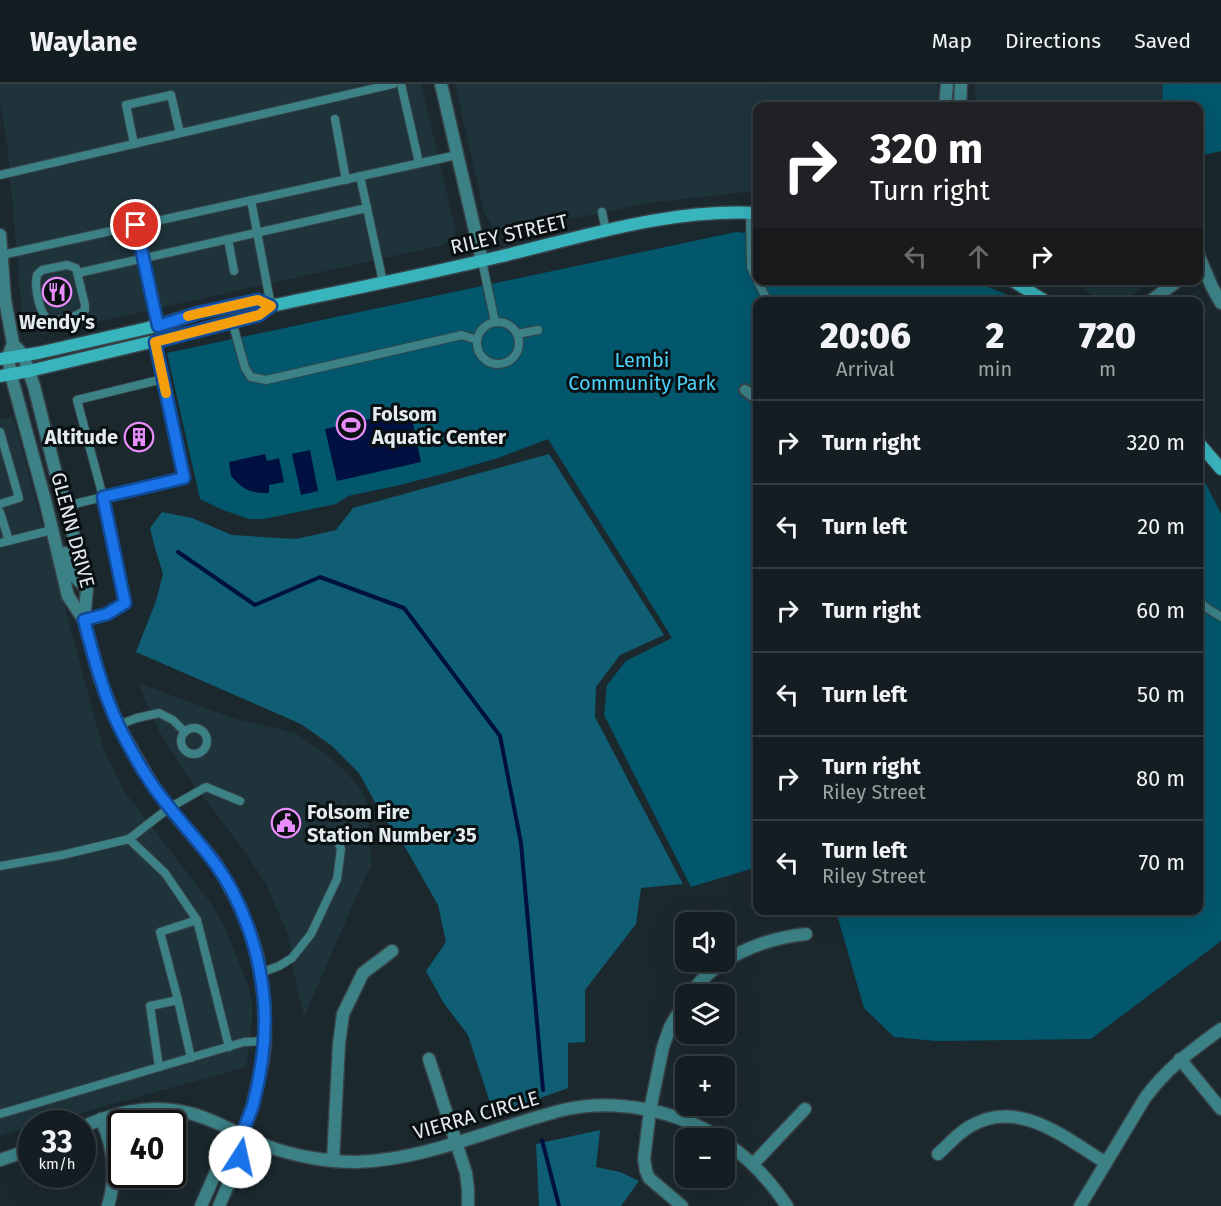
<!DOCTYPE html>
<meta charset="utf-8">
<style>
body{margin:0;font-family:"Fira Sans",sans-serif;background:#212b2f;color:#f1f3f6;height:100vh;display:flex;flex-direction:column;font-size:22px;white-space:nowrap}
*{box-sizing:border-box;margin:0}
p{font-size:20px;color:#9da2a5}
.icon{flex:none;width:33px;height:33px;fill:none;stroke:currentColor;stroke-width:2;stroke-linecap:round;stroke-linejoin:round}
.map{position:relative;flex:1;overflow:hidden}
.side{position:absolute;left:753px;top:213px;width:450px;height:618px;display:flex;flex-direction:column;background:#141e22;border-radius:12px;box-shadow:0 6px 24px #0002,0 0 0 2px #333c40}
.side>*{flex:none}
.guide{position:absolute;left:753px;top:18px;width:450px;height:183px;border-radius:12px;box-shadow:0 6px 24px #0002,0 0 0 2px #333c40;background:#202124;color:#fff;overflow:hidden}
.buttons{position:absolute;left:675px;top:828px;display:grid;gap:12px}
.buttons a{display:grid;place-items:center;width:60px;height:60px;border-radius:12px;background:#141e22;box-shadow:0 6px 24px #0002,0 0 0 2px #333c40;font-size:30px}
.speed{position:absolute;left:18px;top:1026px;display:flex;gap:12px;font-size:30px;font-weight:700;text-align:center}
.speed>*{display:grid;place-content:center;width:78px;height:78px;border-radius:50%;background:#141e22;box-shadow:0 6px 24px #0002,0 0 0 2px #333c40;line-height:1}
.speed small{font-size:15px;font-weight:400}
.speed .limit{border:3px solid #111;border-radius:9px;background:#fff;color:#111}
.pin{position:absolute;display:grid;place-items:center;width:51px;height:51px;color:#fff;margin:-26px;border:3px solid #fff;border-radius:50%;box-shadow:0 2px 6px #0007}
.me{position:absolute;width:66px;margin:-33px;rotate:10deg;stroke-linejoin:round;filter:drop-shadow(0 0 4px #0008)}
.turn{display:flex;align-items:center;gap:21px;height:126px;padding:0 18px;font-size:27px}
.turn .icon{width:78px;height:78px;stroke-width:2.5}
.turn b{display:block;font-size:42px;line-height:51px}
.lanes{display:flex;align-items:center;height:57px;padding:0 18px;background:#0003;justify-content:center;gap:30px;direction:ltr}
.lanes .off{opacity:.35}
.eta{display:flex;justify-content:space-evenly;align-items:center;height:102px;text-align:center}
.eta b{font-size:36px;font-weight:800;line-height:42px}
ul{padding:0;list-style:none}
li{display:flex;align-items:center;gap:18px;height:84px;padding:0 18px;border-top:2px solid #333c40}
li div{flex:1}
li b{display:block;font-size:22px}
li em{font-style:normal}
header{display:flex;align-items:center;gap:36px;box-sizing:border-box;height:84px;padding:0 30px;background:#141e22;border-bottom:2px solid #333c40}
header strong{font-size:28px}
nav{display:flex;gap:33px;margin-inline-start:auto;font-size:21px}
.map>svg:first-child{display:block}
.built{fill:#1e333a}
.green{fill:#02576c}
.forest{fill:#0f5e73}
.water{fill:#001041}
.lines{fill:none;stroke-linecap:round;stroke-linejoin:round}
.stream{stroke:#001041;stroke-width:4}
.service-casing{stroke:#374348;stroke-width:10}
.pedestrian-casing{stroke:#374348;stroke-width:14}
.minor-casing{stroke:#374348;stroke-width:15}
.tertiary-casing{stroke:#374348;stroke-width:15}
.secondary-casing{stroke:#374348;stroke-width:15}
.service{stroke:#3b8186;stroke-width:8}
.pedestrian{stroke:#3b8186;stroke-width:10}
.minor{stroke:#3b8186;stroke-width:12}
.tertiary{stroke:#3b8186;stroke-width:12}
.secondary{stroke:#38b4bd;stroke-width:12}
.route-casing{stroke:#114b97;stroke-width:15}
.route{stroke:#1a73e8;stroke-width:10}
.slow{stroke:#f59e0b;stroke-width:10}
.labels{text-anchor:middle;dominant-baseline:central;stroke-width:6;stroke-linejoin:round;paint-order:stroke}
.street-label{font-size:20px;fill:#e3ebee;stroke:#0a1012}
.poi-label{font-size:20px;font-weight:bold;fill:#e3ebee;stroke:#0a1012;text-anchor:start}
.park-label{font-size:20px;fill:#4cd2f9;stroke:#0a1012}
</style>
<header>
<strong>Waylane</strong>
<nav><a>Map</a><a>Directions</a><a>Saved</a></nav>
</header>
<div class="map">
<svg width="1221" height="1122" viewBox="0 0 1221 1122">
<rect width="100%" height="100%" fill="#1b282d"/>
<!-- built -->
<g class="built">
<polygon points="0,0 421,0 456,147 453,154 447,159 439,162 47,249 39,249 31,245 22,231 8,68 0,15"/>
<polygon points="455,0 938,0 937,22 758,22 757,108 747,108 640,120 612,127 505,147 493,144 484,129"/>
<polygon points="975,0 1163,0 1162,22 975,22"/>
<polygon points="1074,197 1150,197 1123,218 1104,217 1096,214"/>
<polygon points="13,333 103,664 124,707 210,818 225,843 248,901 252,918 252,939 246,983 45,1039 32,1040 31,1043 0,1052 0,336"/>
<polygon points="138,599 236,635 281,645 297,650 332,675 347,689 359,703 366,717 372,780 361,802 304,933 294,890 289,853 266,800 246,769 187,692 159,647"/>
</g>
<!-- green -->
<g class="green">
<polygon points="1163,0 1221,0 1221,67 1199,72 1198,22 1162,22"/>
<polygon points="736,148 757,150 758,196 974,197 1022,217 758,218 757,783 691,803 604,631 607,601 626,577 672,554 548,355 501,373 450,388 400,401 348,412 336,420 264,435 249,435 223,426 200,415 167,269"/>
<polygon points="1199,386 1221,430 1221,857 1091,955 936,957 894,953 864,924 836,827 1198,826"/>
</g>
<!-- forest -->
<g class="forest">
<polygon points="549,370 664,551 620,571 596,603 595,633 683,800 641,804 636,840 585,906 585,958 568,959 568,1004 499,1029 491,1022 468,951 443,918 426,887 446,858 438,821 405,763 382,731 359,689 332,662 301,640 136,568 156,517 163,490 155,464 150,444 162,428 192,434 232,451 296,455 336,446 353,424"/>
<polygon points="600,1046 596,1083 620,1088 639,1097 621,1122 539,1122 536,1060"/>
</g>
<!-- water -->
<g class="water">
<polygon points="410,326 421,378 337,397 325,345"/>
<polygon points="310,366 318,407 301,411 292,370"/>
<path d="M265,370L267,377L279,374L284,398L269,401V409C249,409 244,406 231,392L229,378Z"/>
</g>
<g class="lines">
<!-- stream -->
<g class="stream">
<polyline points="178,468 255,521 320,493 404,524 500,652 521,759 543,1006"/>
<polyline points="542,1056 559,1122"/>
</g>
<!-- service casing -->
<g class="service-casing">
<g id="service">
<polyline points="401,0 419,79"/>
<polyline points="335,35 346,96"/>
<polyline points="134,60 126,21 171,11 180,49"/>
<polyline points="0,91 393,0"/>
<polyline points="360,92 383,198"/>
<polyline points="251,116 271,222"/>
<polyline points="602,128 606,147"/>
<polyline points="750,128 751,183 766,214 771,218"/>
<polyline points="136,142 158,241"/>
<polyline points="228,155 234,187"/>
<polyline points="2,171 457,71"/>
<polyline points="482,177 495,238"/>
<path d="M67,181L76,184L85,221V226C75,234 60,237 48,236C39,228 34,203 37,191L42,186Z"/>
<polyline points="78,189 367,124"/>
<polyline points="896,218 919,216 942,218"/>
<polyline points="232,237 245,284 251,293 266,296 462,251 477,256"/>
<circle cx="498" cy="259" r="21"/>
<polyline points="517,250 538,246"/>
<polyline points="155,258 163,295"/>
<polygon points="163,295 184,394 103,413 77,316"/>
<polyline points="0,348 19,414 0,420"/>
<polyline points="66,422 103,413 125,519 107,530 84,536"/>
<polyline points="0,428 9,457"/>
<polyline points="0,459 52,446"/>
<polyline points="1198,517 1207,524 1221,533"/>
<polyline points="118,641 137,634 159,629 173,636 185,648"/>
<circle cx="194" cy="657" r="13"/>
<polyline points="129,755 165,789 197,836"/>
<polyline points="0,782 62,771 129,755 169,724 206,703 240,717"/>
<polyline points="260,889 279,882 292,874 311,850 337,795 341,765 335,750"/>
<polyline points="178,916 160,848 197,836 229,963"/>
<polyline points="159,983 150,922 178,916 191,974"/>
<polyline points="0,1030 244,958 265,957"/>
</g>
</g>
<!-- pedestrian casing -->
<g class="pedestrian-casing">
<polyline id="pedestrian" points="745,306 758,316"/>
</g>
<!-- minor casing -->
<g class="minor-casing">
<g id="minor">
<polyline points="441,0 482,177"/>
<polyline points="945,22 947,0"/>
<polyline points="960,22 961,0"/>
<polyline points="1198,170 1212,203 1221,219"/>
<polyline points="1149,218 1179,196"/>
<path d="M690,910C717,873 761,855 806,850"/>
<polyline points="429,975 466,1089 468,1105 468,1122"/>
<polyline points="1180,975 1221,1025"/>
<path d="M101,1035C114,1063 117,1092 108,1122"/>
<path d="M82,1043C114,1029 145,1021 179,1027C211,1032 238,1051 267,1062C293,1072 329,1078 356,1078C428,1076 494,1043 563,1026C615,1014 675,1026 720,1054"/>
<path d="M724,1058C750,1074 770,1097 787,1122"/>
<path d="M938,1070C948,1061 957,1050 969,1043C1018,1013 1065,1054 1106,1079"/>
<polyline points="0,1076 32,1065"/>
<polyline points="333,1077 339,960 343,930 363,889 392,867"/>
<polyline points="753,1080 805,1025"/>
<polyline points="682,1122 649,1094 646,1087 644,1075 650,1026 663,963 670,943 686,916"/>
<path d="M1080,1122L1145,1014C1167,984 1191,967 1221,945"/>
</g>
</g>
<!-- tertiary casing -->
<g class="tertiary-casing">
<g id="tertiary">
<polyline points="0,151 5,216 13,259 8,273 11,291 46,420 68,512 84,536 100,595 118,641 152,700 169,724 215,778 227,798 239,821 251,851 258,874 264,916 265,957 263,976 252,1024 242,1050 240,1073 219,1122"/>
<polyline points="17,264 23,271 34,302 57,394 66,422 87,505 84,536"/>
<polyline points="65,469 72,490 86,504"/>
<polyline points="201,1122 225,1067 242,1050"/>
</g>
</g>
<!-- secondary casing -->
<g class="secondary-casing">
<g id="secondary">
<polyline points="1011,196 1047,218"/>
<polyline points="0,275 38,269 148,244 198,229 258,216 271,222"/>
<path d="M0,292L29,287L193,248L232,237L259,231L271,222C347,206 423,191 498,173C582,153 670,124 758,129"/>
<polyline points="1198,358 1221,385"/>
</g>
</g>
<!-- service -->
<use href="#service" class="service"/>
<!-- pedestrian -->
<use href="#pedestrian" class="pedestrian"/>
<!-- minor -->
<use href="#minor" class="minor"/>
<!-- tertiary -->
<use href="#tertiary" class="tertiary"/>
<!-- secondary -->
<use href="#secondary" class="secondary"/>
</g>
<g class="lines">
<!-- route casing -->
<g class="route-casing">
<path id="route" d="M136,141L158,242L198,229L258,216L271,222L259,231L155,258L184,394L103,413L125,519L107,530L84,536C89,555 94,575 100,593C111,631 130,667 151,699C170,727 194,751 214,778C243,817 260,869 264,917C267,953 262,986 253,1021C250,1031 245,1040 242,1051C241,1058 240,1066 240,1073"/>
</g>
<!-- route -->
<use href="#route" class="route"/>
<!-- slow -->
<polyline class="slow" points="166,309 155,258 259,231 271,222 258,216 188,232"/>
</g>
<!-- icons -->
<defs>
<g id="restaurant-ring" transform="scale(1.5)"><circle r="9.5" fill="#0a1012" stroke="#ea8dfc" stroke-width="1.5"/><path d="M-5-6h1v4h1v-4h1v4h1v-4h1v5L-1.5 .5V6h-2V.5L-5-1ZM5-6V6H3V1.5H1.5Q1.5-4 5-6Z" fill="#ea8dfc"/></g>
<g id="stadium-ring" transform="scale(1.5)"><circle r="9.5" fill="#0a1012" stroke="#ea8dfc" stroke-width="1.5"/><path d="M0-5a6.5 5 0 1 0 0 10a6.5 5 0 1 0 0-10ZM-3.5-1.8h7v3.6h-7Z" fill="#ea8dfc"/></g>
<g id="building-ring" transform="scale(1.5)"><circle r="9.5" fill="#0a1012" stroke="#ea8dfc" stroke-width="1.5"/><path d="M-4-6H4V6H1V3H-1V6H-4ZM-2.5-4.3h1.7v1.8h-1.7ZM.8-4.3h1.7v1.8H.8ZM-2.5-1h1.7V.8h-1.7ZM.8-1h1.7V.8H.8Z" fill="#ea8dfc"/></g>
<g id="civic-ring" transform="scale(1.5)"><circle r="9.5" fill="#0a1012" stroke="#ea8dfc" stroke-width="1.5"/><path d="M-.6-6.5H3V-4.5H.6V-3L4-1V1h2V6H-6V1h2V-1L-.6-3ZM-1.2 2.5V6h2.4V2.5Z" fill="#ea8dfc"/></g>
</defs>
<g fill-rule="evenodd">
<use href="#restaurant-ring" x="57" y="208"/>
<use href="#stadium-ring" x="351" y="341"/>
<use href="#building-ring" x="139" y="353"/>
<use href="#civic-ring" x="286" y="739"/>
</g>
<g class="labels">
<!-- street labels -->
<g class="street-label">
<text transform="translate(509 150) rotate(-13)">RILEY STREET</text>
<text transform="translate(73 446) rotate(75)">GLENN DRIVE</text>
<text transform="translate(476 1031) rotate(-16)">VIERRA CIRCLE</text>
</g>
<!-- poi labels -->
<g class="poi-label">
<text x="57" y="238" text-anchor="middle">Wendy's</text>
<text x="372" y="330">Folsom<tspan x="372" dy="23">Aquatic Center</tspan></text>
<text x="118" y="353" text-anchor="end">Altitude</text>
<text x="307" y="728">Folsom Fire<tspan x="307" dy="23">Station Number 35</tspan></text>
</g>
<!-- park labels -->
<g class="park-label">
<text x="642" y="276">Lembi<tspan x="642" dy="23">Community Park</tspan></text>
</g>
</g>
</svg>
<div class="buttons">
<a><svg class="icon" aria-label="sound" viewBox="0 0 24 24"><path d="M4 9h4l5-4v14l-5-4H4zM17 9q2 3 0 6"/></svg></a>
<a><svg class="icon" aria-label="layers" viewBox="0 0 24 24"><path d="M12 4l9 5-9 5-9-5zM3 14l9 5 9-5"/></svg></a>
<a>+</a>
<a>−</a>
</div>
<div class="speed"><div>33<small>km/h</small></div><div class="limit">40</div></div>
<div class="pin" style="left:136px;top:141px;background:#d93025"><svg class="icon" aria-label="arrive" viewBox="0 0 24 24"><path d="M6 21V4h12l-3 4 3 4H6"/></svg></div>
<svg class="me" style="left:240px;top:1073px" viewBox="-20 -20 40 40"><circle r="19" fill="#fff"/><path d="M0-13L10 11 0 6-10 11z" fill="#1a73e8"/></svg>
<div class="guide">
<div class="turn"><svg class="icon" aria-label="right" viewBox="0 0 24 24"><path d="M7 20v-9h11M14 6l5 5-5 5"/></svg><div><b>320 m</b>Turn right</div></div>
<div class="lanes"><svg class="icon off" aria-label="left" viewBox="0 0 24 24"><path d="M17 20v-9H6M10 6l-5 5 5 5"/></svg><svg class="icon off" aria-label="ahead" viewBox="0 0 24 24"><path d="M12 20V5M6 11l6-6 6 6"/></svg><svg class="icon" aria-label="right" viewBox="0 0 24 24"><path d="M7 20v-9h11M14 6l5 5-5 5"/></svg></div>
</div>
<section class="side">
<div class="eta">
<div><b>20:06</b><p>Arrival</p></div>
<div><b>2</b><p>min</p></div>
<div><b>720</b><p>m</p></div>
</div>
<ul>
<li><svg class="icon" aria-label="right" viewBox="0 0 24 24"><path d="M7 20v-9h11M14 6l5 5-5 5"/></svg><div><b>Turn right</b></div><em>320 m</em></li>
<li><svg class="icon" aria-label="left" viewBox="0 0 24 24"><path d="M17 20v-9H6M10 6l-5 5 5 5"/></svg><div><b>Turn left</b></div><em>20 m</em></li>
<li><svg class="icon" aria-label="right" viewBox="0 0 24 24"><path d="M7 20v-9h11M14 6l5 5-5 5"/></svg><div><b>Turn right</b></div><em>60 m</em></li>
<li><svg class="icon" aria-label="left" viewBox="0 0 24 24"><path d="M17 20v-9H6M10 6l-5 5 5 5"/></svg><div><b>Turn left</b></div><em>50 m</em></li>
<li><svg class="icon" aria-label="right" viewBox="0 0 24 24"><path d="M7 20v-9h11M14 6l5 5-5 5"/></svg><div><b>Turn right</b><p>Riley Street</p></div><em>80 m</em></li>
<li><svg class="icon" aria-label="left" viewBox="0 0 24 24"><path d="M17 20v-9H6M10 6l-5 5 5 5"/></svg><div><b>Turn left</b><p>Riley Street</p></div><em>70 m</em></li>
</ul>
</section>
</div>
